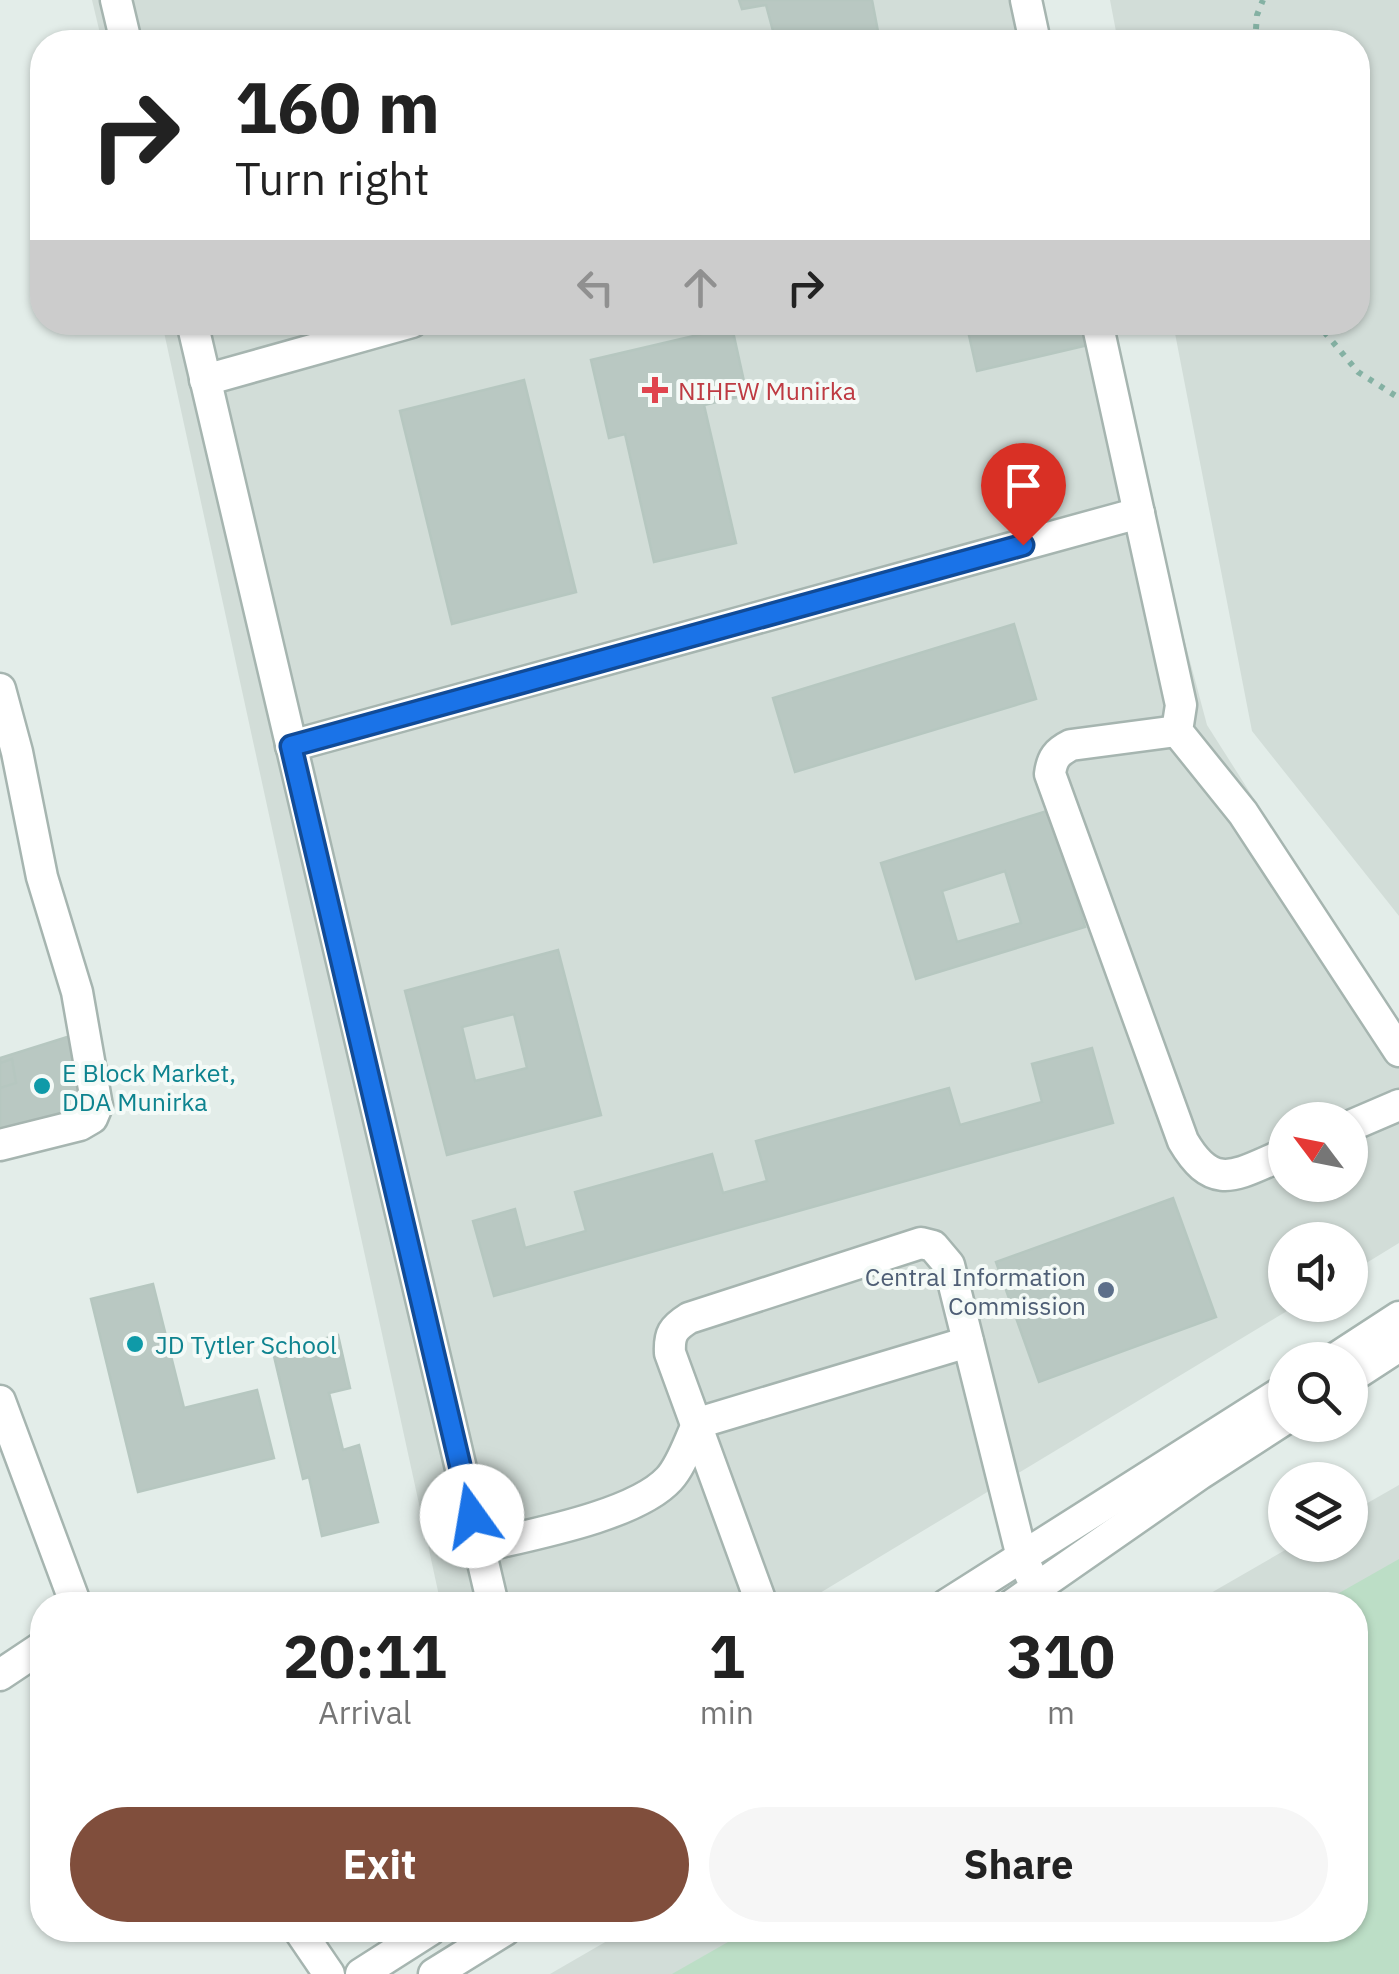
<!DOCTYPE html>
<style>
body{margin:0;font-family:"IBM Plex Sans",sans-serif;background:#f6f6f6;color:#222;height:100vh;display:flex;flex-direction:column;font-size:38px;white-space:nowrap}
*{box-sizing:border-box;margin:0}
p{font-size:32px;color:#767676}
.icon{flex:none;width:55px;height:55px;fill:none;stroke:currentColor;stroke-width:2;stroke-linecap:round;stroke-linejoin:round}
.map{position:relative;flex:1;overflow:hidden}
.side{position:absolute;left:30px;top:1592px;width:1338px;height:350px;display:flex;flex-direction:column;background:#fff;border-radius:40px;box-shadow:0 2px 8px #0004}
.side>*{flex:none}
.top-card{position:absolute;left:30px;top:30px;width:1340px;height:305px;border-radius:40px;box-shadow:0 2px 8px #0004;background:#fff;color:#222;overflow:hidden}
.needle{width:65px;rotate:302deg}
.fabs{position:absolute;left:1268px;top:1102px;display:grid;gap:20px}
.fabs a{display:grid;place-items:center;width:100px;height:100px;border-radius:50%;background:#fff;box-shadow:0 2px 8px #0004;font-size:50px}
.pin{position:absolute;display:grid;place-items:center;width:85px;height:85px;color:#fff;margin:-102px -42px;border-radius:50% 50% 50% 0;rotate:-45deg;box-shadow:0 0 10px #0007}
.pin .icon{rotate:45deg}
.me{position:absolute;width:110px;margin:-55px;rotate:347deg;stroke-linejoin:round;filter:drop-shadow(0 0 8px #0008)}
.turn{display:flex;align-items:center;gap:35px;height:210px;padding:0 40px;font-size:45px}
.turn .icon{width:130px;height:130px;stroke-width:2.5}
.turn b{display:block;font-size:70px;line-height:85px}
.lanes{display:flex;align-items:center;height:95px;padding:0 40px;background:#0003;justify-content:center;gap:50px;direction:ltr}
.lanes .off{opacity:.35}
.eta{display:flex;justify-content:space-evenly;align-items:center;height:170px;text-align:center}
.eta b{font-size:60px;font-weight:700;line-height:70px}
.button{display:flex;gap:20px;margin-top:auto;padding:20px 40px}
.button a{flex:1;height:115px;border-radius:60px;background:#804e3c;color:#fff;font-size:40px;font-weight:700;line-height:115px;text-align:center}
.button a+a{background:#f6f6f6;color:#222}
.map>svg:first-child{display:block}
.built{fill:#d2ddd8;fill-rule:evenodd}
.green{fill:#bcdec6}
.building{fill:#b9c8c2;stroke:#b6c7c0;stroke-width:2.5;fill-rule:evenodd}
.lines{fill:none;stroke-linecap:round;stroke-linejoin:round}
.minor-casing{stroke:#a6b5b0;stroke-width:35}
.path{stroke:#84b1a3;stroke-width:6;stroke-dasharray:5 8;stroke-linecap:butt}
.minor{stroke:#fff;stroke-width:30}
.route-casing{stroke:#114b97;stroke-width:25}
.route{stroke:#1a73e8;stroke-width:18}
.health-dot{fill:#e0444e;stroke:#f4faf7;stroke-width:4}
.culture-dot{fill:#0f9aa8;stroke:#f4faf7;stroke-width:4}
.service-dot{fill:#5c6f8a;stroke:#f4faf7;stroke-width:4}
.labels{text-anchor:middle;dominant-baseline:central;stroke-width:8;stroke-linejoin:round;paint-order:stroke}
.health-label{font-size:25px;fill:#be3a42;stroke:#f4faf7;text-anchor:start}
.culture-label{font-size:25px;fill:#0d838f;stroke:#f4faf7;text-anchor:start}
.service-label{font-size:25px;fill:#4e5e75;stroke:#f4faf7;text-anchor:end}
</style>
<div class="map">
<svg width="1399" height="1974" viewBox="0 0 1399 1974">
<rect width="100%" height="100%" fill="#e3ede9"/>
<!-- built -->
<g class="built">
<polygon points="92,0 1013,0 1025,42 102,42"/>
<polygon points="1110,0 1399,0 1399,916 1252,731 1173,323 1358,322 1358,42 1118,42"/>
<path d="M162,323H1100L1207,725L1399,1027V1243L1350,1273V1240H1285V1305H1297L800,1605H441ZM1285,1120H1350V1185H1285Z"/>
<polygon points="1399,1485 1399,1974 550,1974 626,1930 1355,1930 1355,1605 1190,1605 1294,1545 1350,1545 1350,1513"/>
</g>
<!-- green -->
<polygon class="green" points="1399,1559 1399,1974 672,1974 749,1930 1355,1930 1355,1605 1318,1605"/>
<!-- building -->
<g class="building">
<polygon points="739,0 872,0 880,42 776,42 766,5 742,9"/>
<polygon points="966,322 1083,322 1088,345 977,371"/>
<polygon points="732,327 747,395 704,405 736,543 654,562 625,434 609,438 591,360"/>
<polygon points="524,380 576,592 452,624 400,411"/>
<polygon points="1014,624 1036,699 795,772 773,698"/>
<path d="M1050,810L1085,927L916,979L881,863ZM1005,871L1021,923L957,942L942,891Z"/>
<path d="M558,950L601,1115L447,1155L405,991ZM514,1014L527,1068L475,1081L462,1027Z"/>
<polygon points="77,1034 88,1114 0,1137 0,1058"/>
<polygon points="1092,1048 1113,1123 494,1296 473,1221 515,1209 525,1248 586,1231 575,1192 712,1154 723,1193 767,1181 756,1141 949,1088 960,1125 1042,1102 1032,1064"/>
<polygon points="12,1059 16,1083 0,1088 0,1063"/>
<polygon points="1173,1198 1216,1317 1039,1382 996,1262"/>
<polygon points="153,1284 184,1408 257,1390 274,1458 138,1492 91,1299"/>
<polygon points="338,1335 350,1388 329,1393 343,1450 359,1445 378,1522 322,1536 309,1477 303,1479 273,1352"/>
</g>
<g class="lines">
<!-- minor casing -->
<g class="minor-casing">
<g id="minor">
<polyline points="116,0 126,42"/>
<polyline points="1026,0 1035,42"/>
<polyline points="192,322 493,1605"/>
<polyline points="1097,322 1181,705 1177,731 1243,813 1399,1051"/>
<polyline points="205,380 412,322"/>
<polyline points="0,689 17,752 42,877 77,992 97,1106 92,1118 80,1125 0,1145"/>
<path d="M1177,731L1071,745C1057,752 1052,758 1050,774L1183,1141C1214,1194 1237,1174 1285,1154"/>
<polyline points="291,746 1139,513"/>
<polyline points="1350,1126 1399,1105"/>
<polyline points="1333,1360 1399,1317"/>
<polyline points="1350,1378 1399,1346"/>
<polyline points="0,1401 76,1605"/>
<path d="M479,1547C529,1535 635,1516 669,1479C682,1465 689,1441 698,1423L968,1342"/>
<path d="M762,1605L670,1353C669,1334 673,1328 689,1318L921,1243L933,1246L949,1265L1022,1557L1037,1589"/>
<polyline points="946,1605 1285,1390"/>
<polyline points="1012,1605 1200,1474 1285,1419"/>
<polyline points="0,1675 42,1647"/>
<polyline points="299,1930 329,1974"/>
<polyline points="361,1974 430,1930"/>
<polyline points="434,1974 505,1930"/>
</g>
</g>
<!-- path -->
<g class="path">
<polyline points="1255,42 1257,15 1263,0"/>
<polyline points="1316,322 1358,372 1399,398"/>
</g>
<!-- minor -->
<use href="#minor" class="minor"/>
</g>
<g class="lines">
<!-- route casing -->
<g class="route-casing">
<polyline id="route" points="472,1516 291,746 1023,545"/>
</g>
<!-- route -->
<use href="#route" class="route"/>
</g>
<!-- markers -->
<path class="health-dot" d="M650 375h10v10h10v10h-10v10h-10v-10h-10v-10h10z"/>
<g class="culture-dot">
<circle cx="42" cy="1086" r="10"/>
<circle cx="135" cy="1344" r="10"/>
</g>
<circle class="service-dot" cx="1106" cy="1290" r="10"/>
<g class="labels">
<!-- health labels -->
<g class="health-label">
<text x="678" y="390">NIHFW Munirka</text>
</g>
<!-- culture labels -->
<g class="culture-label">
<text x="62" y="1072">E Block Market,<tspan x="62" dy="29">DDA Munirka</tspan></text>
<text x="155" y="1344">JD Tytler School</text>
</g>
<!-- service labels -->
<g class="service-label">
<text x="1086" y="1276">Central Information<tspan x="1086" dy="29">Commission</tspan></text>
</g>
</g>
</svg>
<div class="fabs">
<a><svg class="needle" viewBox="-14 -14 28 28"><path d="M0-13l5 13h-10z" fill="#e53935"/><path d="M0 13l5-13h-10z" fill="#767676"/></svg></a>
<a><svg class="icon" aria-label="sound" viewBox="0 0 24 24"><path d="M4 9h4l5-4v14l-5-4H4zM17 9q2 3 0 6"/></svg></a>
<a><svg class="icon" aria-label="search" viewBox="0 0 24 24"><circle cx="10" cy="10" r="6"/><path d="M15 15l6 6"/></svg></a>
<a><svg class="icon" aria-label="layers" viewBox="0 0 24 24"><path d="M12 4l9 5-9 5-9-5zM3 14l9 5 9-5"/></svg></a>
</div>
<div class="pin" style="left:1023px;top:545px;background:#d93025"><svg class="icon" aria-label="arrive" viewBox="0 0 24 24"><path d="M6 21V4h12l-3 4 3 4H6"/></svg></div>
<svg class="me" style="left:472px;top:1516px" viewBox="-20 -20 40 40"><circle r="19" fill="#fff"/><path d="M0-13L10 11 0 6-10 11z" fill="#1a73e8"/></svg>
<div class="top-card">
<div class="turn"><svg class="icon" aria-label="right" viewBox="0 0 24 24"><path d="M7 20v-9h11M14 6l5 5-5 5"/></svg><div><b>160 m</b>Turn right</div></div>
<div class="lanes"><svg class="icon off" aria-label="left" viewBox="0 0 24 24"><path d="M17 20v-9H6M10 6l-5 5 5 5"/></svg><svg class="icon off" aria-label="ahead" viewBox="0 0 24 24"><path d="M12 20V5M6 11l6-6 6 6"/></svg><svg class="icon" aria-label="right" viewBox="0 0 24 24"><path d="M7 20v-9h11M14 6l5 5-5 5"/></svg></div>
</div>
<section class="side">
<div class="eta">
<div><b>20:11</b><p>Arrival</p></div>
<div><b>1</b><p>min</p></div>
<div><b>310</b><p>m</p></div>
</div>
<div class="button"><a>Exit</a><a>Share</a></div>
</section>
</div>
